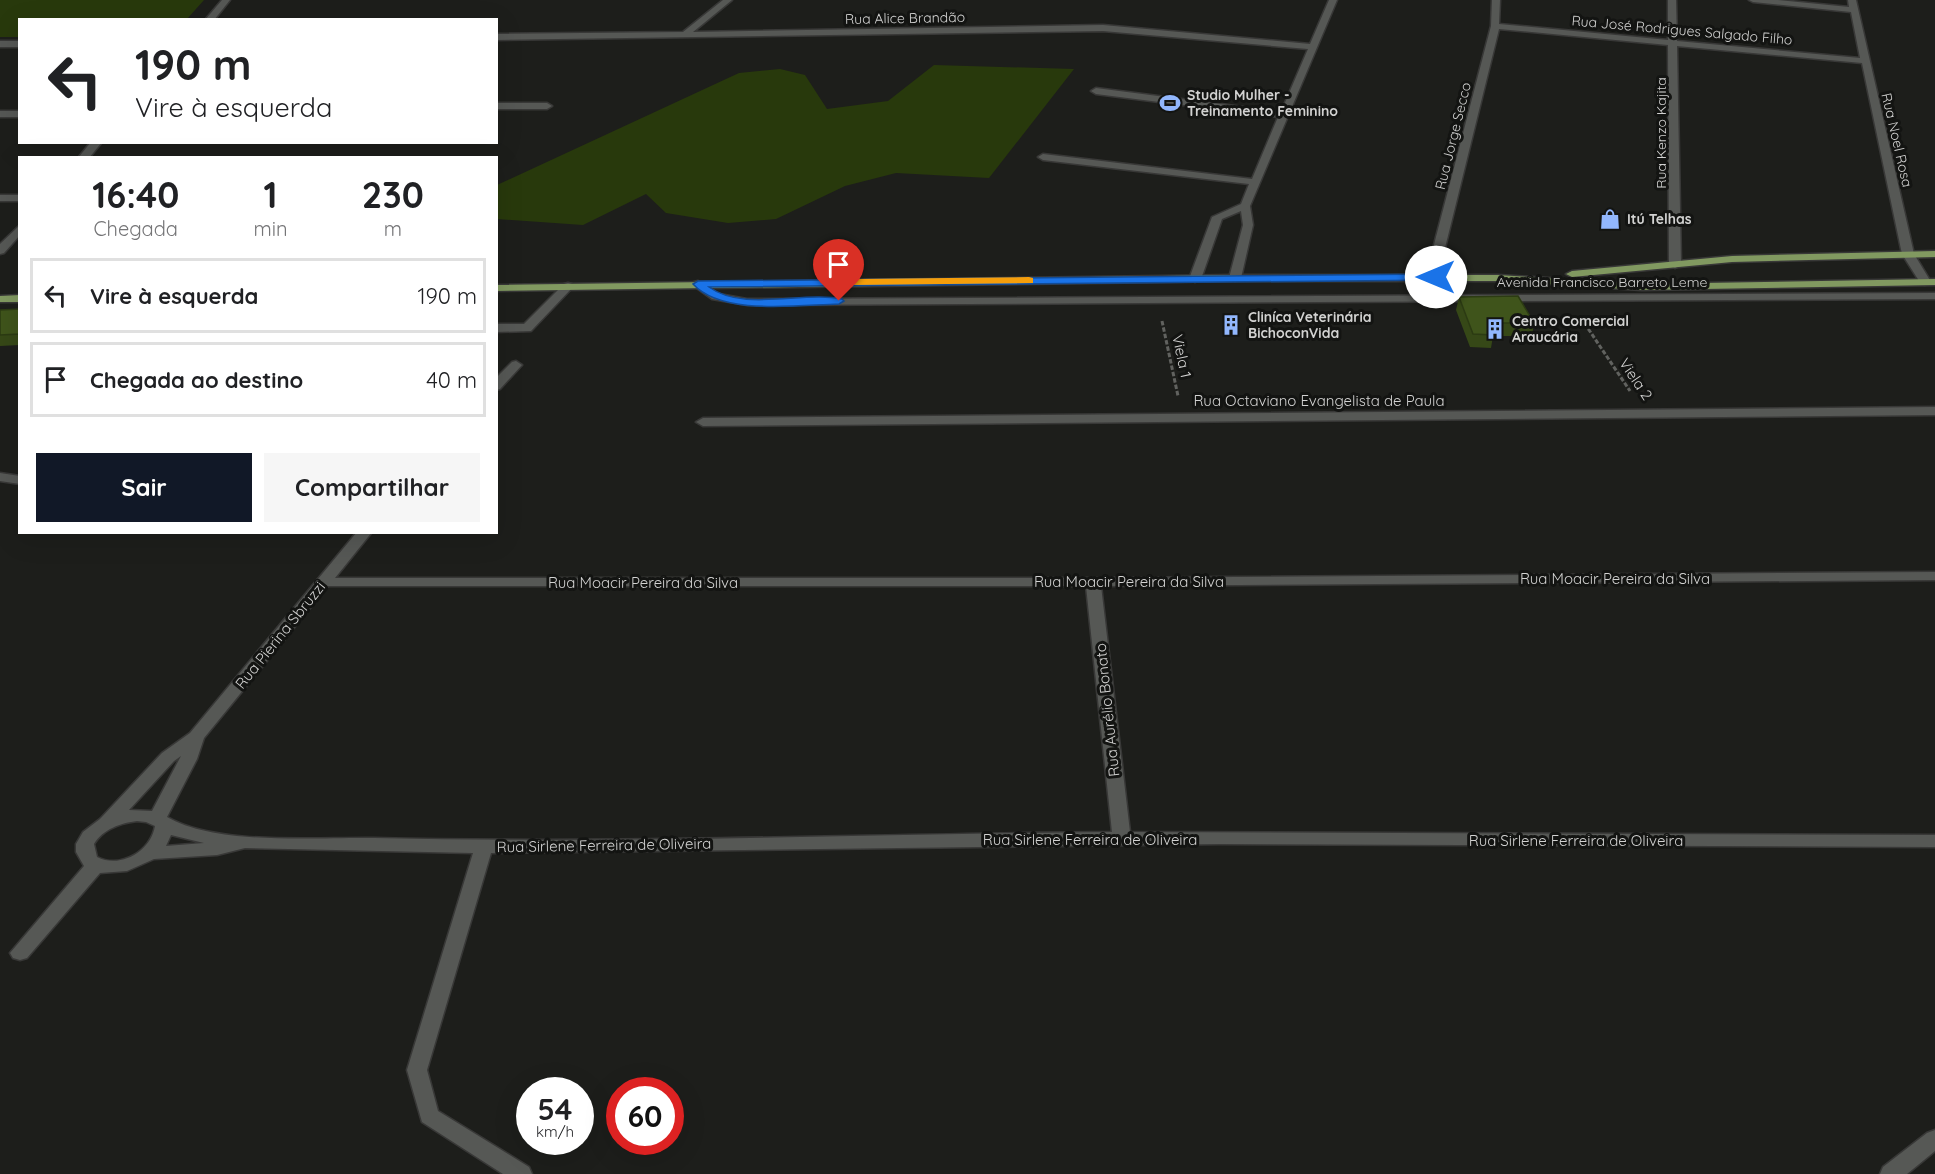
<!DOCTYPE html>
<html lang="pt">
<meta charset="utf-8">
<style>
body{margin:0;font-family:Quicksand,sans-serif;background:#f6f6f6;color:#202124;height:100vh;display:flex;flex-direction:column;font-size:22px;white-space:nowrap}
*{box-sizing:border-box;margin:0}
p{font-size:20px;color:#757577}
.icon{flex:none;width:33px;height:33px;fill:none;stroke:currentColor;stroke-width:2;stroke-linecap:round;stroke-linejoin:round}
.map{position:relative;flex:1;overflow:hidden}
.details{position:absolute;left:18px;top:156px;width:480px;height:378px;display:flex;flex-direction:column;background:#fff;border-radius:0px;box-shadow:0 6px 24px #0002}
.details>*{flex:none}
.top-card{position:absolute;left:18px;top:18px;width:480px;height:126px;border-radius:0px;box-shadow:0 6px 24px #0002;background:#fff;color:#202124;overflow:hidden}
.speed{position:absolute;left:516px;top:1077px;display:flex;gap:12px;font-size:30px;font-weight:700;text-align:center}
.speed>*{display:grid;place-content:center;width:78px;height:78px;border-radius:50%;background:#fff;box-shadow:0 6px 24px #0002;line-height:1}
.speed small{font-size:15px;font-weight:400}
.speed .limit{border:9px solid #d22;background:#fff;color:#111}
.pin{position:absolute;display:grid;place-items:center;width:51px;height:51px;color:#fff;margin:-62px -26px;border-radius:50% 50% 50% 0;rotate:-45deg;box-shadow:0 0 6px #0007}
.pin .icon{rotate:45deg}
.me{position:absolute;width:66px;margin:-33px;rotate:270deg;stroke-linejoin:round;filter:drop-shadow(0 0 4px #0008)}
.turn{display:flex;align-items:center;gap:21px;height:126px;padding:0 18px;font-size:27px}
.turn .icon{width:78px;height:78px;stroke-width:2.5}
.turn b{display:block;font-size:42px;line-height:51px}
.eta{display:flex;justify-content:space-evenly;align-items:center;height:102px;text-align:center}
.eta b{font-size:36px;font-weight:700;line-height:42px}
.cta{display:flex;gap:12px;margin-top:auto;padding:12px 18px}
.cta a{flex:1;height:69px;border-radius:0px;background:#111827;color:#fff;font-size:24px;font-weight:700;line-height:69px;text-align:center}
.cta a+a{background:#f6f6f6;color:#202124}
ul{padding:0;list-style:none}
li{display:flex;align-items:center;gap:18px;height:75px;margin:0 12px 9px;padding:0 6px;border:3px solid #e0e0e0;border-radius:0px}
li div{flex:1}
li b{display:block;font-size:22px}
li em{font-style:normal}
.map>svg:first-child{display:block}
.green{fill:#28390c}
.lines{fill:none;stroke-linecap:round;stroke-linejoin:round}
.street-casing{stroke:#383837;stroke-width:3}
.primary-casing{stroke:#383837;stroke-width:3}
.path{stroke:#61625f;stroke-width:3;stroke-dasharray:4.5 2;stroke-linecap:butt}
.street{fill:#565855;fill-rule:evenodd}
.primary{fill:#819960;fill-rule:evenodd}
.wall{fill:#364817}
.building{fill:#3f541b;stroke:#2c3b13;stroke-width:1.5}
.route{fill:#1a73e8;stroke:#114b97;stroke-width:1.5}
.slow{fill:#f59e0b}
.labels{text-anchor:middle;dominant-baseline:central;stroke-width:6;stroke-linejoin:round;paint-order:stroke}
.far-street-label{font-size:14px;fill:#d2d2d1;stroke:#131412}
.far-poi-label{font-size:14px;font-weight:bold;fill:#d2d2d1;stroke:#131412;text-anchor:start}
.street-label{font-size:15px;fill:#d2d2d1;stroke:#131412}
</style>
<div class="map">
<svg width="1935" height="1174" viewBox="0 0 1935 1174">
<rect width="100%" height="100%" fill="#1d1e1b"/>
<!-- green -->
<g class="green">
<polygon points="0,0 204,0 187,19 20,20 19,37 0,37"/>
<polygon points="934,65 1074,69 989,178 896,173 845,186 776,219 728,223 666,213 646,194 583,225 497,219 497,185 739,73 780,69 805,75 827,109 888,101"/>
</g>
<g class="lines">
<!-- street casing -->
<g class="street-casing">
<g id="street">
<polygon points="222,0 230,0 214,20 205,20"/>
<polygon points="723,0 732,0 693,32 1103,25 1310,44 1329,0 1337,0 1250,206 1253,225 1241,278 1235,281 1229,278 1243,225 1241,211 1222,219 1201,279 1195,282 1189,279 1212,217 1241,204 1249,184 1043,160 1038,157 1043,154 1252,179 1278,117 1096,94 1091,91 1096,88 1281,112 1308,49 1103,31 496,40 496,34 683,32"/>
<polygon points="1492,0 1500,0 1499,24 1668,40 1668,0 1676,0 1677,41 1860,58 1851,12 1753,2 1749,0 1778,0 1849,7 1848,0 1856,0 1914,254 1931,282 1925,285 1921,284 1902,254 1862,63 1677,46 1681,265 1675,268 1669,265 1668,45 1499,29 1442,260 1440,279 1432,279 1430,260 1491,26"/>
<rect x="0" y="41" width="20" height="6"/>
<polygon points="496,103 547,103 552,106 547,109 496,109"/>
<rect x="0" y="111" width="20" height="6"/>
<polygon points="91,142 102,142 89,158 78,158"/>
<rect x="0" y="195" width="20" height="6"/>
<polygon points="20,225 20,235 4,253 0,254 0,244"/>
<polygon points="698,281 719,294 747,299 1935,293 1935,299 747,305 712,299 694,286 694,282"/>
<polygon points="568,283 572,284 572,288 531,331 496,332 496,324 524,324 564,284"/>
<polygon points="516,361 522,365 500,389 496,390 496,378 512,362"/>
<polygon points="1935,407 1935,415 703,426 696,422 703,418"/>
<polygon points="0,473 20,476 20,484 0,481"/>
<path d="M357,532H372L335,578H1093L1935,572V580L1101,586L1130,832L1935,835V847L1220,844L491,853L427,1070L438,1111L529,1167L532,1174H503L422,1122L407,1070L473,853L245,848L217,855L154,859L127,871L100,873L27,958L20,960L13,958L10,953L84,866L76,852V844L83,832L100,819L162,753L190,733ZM328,586H1086L1112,832C866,834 620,844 374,838C316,837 217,846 167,817L197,759L204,738ZM181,756L152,811L129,810L174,761ZM137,821L146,822L155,826C151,851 121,869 97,857L94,844C103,829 121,823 137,821ZM171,835L204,843L166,846Z"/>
<polygon points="1935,1130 1935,1151 1907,1174 1880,1174 1883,1167 1927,1133"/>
</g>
</g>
<!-- primary casing -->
<g class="primary-casing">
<g id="primary">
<polygon points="1935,251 1935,257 1732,262 1572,277 1566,274 1572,271 1732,256"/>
<polygon points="1235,275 1498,275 1642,284 1935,279 1935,285 1642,290 1498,281 1235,281 496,291 496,285"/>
<polygon points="20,295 20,302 0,302 0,296"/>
</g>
</g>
<!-- path -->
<g class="path">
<polyline points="1581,318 1630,391"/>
<polyline points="1162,321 1178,396"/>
</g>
<!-- street -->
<use href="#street" class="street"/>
<!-- primary -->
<use href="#primary" class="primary"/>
</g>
<!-- wall -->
<g class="wall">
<polygon points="1459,297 1534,323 1532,336 1493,336 1491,348 1470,347 1456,310"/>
<polygon points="20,309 20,345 0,346 0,310"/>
</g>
<!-- building -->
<g class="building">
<polygon points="1518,296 1534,323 1494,323 1493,335 1473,334 1459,297"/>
<polygon points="20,309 20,334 0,335 0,310"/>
</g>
<!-- route -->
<path class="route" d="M1436,274L1440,275V280L709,287C743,312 803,291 842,299L844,301L839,304C798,305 722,316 693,284L698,281Z"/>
<!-- slow -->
<polygon class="slow" points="1029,277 1033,278 1033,283 853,285 847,282 853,279"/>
<!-- icons -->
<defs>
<g id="stadium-bare" transform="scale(1.62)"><path d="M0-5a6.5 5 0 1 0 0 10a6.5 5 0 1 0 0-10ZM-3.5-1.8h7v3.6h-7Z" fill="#92b7fd" stroke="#131412" stroke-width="2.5" paint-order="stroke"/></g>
<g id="shop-bare" transform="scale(1.62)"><path d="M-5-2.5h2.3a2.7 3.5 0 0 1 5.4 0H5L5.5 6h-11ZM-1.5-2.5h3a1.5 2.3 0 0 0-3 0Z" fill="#92b7fd" stroke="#131412" stroke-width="2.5" paint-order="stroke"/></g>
<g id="building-bare" transform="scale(1.62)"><path d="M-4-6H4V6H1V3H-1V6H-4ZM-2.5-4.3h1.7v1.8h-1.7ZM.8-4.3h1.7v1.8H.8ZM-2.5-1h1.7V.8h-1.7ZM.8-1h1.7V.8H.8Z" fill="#92b7fd" stroke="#131412" stroke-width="2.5" paint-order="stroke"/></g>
</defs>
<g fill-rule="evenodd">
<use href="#stadium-bare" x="1170" y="103"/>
<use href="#shop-bare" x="1610" y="219"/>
<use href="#building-bare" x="1231" y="325"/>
<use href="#building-bare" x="1495" y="329"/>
</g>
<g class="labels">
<!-- far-street labels -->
<g class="far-street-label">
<text transform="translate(905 18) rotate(-1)">Rua Alice Brandão</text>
<text transform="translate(1682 30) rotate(5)">Rua José Rodrigues Salgado Filho</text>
<text transform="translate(1661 133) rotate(-90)">Rua Kenzo Kajita</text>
<text transform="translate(1453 136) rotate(-76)">Rua Jorge Secco</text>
<text transform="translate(1897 140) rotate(77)">Rua Noel Rosa</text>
<text x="1602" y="282">Avenida Francisco Barreto Leme</text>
</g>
<!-- far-poi labels -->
<g class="far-poi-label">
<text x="1187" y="95">Studio Mulher -<tspan x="1187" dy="16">Treinamento Feminino</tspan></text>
<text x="1627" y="219">Itú Telhas</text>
<text x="1248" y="317">Cliníca Veterinária<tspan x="1248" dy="16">BichoconVida</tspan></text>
<text x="1512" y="321">Centro Comercial<tspan x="1512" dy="16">Araucária</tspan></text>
</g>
<!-- street labels -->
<g class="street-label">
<text transform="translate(1182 356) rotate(78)">Viela 1</text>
<text transform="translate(1636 379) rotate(56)">Viela 2</text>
<text x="1319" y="400">Rua Octaviano Evangelista de Paula</text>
<text x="1615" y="578">Rua Moacir Pereira da Silva</text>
<text x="1129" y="581">Rua Moacir Pereira da Silva</text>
<text x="643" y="582">Rua Moacir Pereira da Silva</text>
<text transform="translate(280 635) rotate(-51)">Rua Pierina Sbruzzi</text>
<text transform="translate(1107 710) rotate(-96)">Rua Aurélio Bonato</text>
<text x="1090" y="839">Rua Sirlene Ferreira de Oliveira</text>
<text x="1576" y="840">Rua Sirlene Ferreira de Oliveira</text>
<text transform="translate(604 845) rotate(-1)">Rua Sirlene Ferreira de Oliveira</text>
</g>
</g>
</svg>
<div class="speed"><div>54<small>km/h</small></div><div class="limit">60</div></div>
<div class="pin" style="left:839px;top:301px;background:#d93025"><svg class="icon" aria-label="arrive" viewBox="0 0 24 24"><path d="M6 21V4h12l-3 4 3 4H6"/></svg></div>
<svg class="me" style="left:1436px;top:277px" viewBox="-20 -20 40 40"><circle r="19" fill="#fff"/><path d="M0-13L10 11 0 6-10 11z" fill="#1a73e8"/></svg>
<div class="top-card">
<div class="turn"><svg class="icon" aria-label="left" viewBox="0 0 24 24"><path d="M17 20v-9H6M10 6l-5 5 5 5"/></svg><div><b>190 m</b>Vire à esquerda</div></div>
</div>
<section class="details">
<div class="eta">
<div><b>16:40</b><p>Chegada</p></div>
<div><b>1</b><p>min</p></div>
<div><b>230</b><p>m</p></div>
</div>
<ul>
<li><svg class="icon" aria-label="left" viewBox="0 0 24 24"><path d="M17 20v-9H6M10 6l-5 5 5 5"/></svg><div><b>Vire à esquerda</b></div><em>190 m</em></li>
<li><svg class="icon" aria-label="arrive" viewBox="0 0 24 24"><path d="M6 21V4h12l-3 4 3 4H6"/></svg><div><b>Chegada ao destino</b></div><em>40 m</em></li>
</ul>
<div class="cta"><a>Sair</a><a>Compartilhar</a></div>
</section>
</div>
